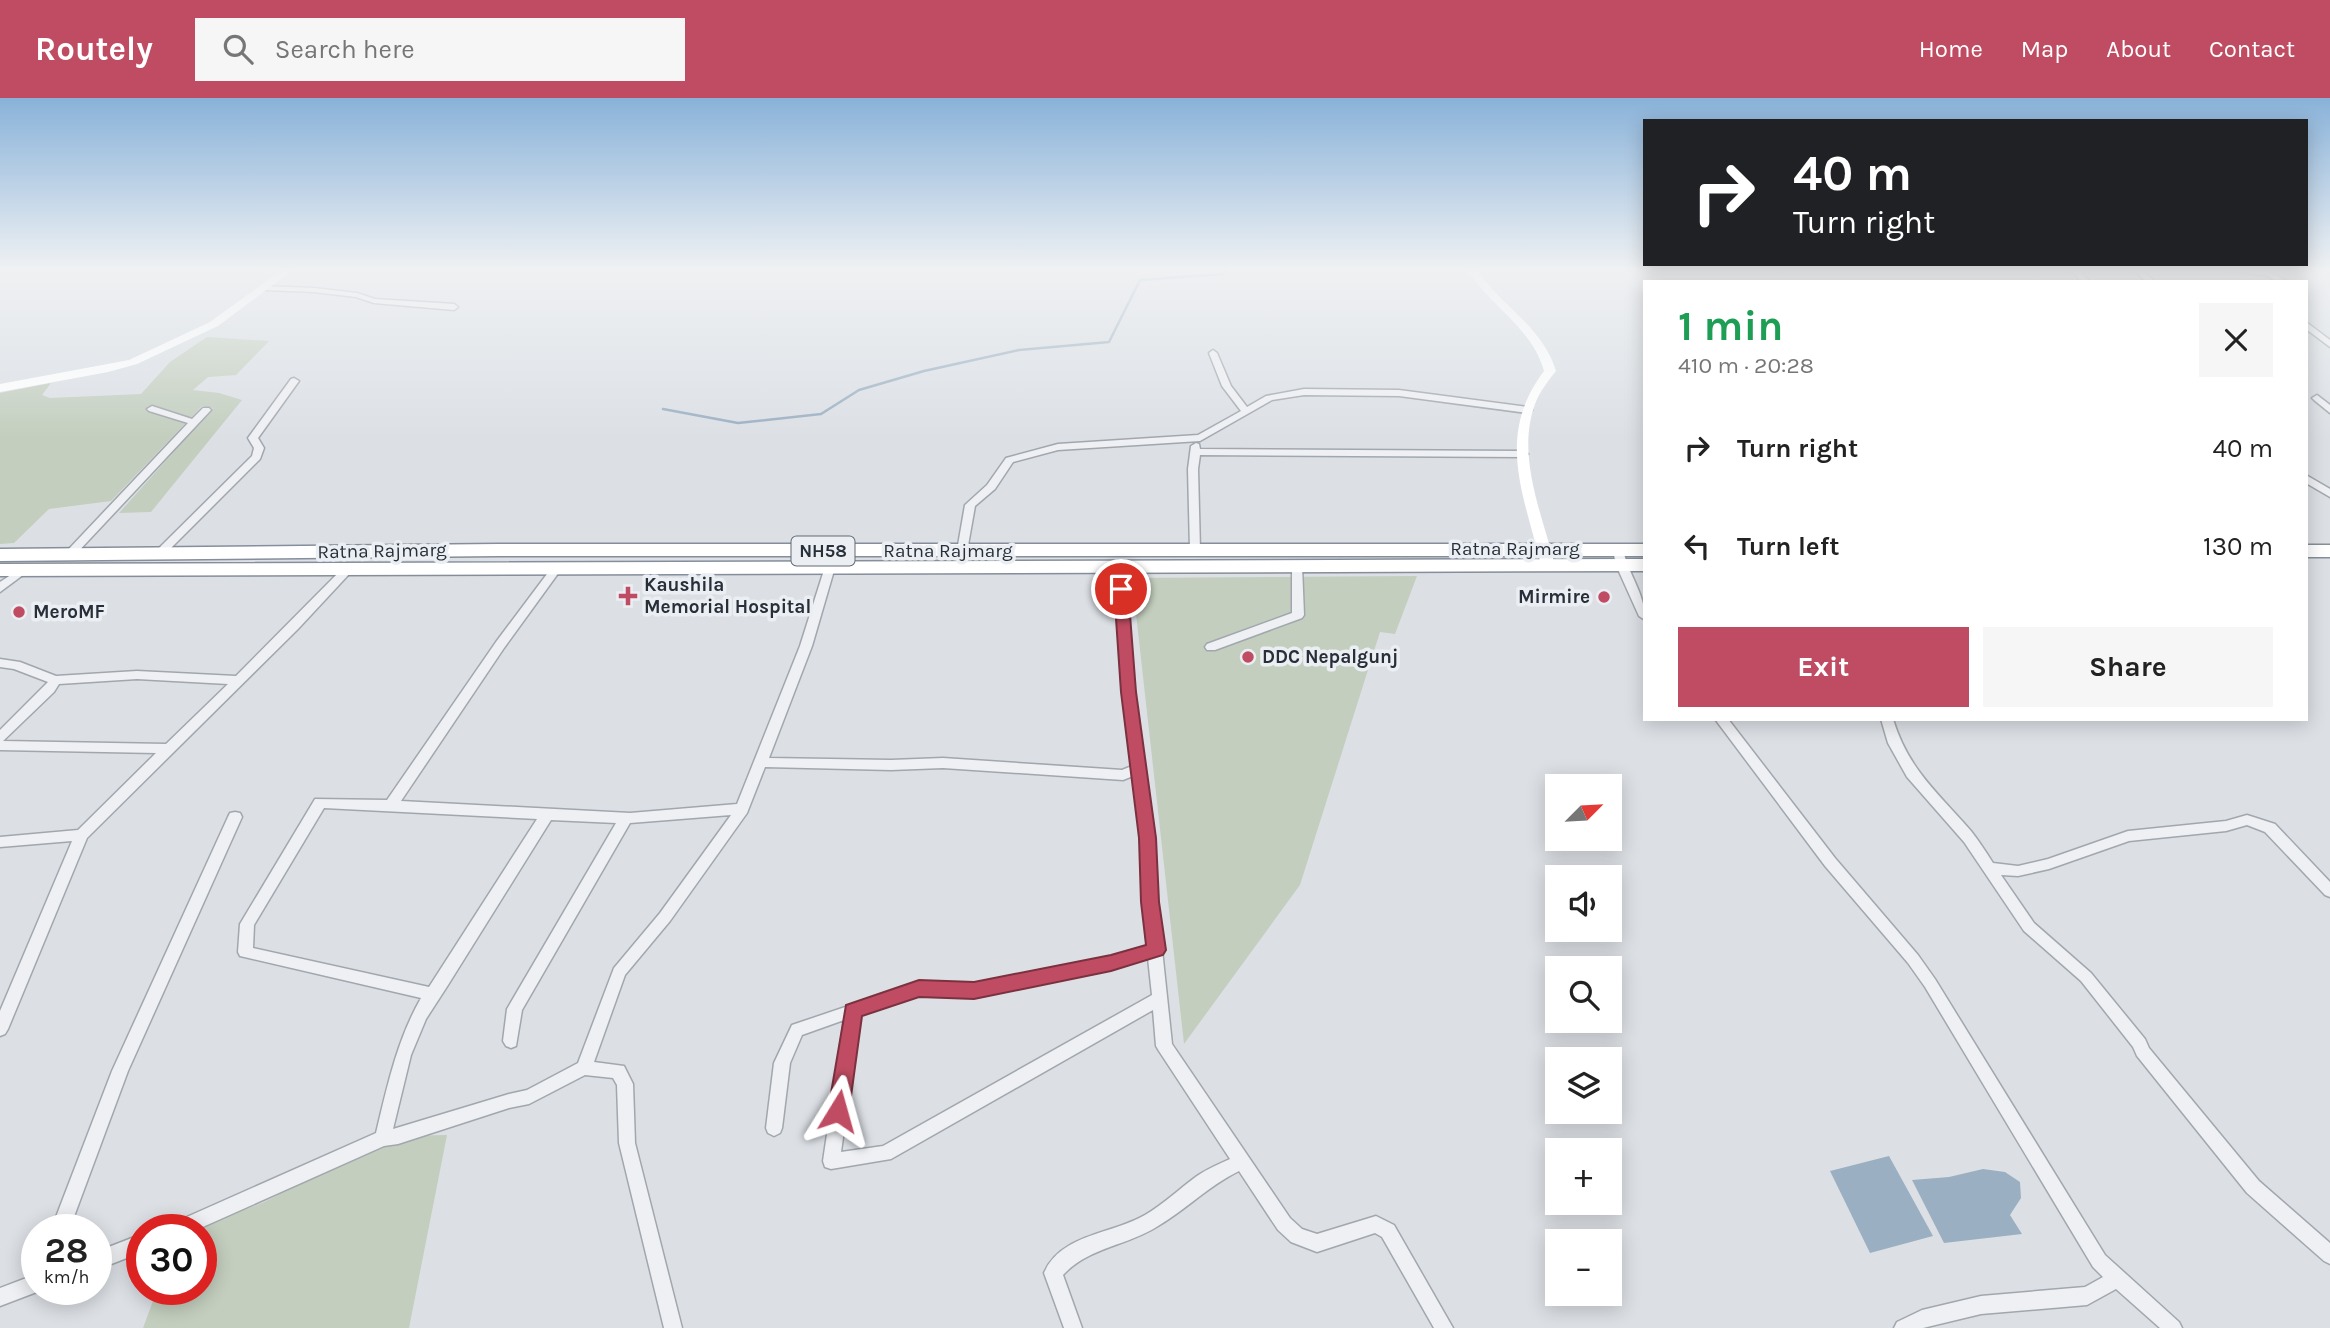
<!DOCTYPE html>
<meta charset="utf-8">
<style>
body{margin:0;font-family:Karla,sans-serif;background:#f6f6f6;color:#222;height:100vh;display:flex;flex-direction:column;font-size:26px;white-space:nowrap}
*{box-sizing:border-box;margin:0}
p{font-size:23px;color:#767676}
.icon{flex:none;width:38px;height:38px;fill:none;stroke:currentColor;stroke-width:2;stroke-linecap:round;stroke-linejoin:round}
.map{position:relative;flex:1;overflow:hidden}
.sheet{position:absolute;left:1643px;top:182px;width:665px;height:441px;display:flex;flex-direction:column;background:#fff;border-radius:0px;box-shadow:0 4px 18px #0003}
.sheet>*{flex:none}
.banner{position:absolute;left:1643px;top:21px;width:665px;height:147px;border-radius:0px;box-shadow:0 4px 18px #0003;background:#202124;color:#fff;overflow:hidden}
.needle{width:46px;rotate:66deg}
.fabs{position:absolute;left:1545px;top:676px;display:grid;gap:14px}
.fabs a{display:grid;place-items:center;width:77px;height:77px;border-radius:0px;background:#fff;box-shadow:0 4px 18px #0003;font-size:35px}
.speed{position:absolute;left:21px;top:1116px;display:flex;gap:14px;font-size:35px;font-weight:700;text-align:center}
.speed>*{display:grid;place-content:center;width:91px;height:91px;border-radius:50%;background:#fff;box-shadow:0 4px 18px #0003;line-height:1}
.speed small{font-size:18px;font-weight:400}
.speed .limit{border:10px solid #d22;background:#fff;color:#111}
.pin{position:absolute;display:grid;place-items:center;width:60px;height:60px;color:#fff;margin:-30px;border:4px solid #fff;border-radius:50%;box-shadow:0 2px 7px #0007}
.me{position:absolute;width:77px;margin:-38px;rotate:8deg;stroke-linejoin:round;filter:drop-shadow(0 0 5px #0008)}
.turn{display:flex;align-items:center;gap:24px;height:147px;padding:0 35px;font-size:32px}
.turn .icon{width:91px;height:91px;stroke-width:2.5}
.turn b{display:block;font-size:49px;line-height:60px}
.round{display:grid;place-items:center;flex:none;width:74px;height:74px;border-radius:0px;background:#f6f6f6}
.overview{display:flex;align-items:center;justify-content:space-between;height:119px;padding:0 35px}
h1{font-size:42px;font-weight:700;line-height:52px;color:#1e9e55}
.action{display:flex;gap:14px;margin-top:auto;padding:14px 35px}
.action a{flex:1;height:80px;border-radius:0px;background:#bf4c62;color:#fff;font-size:28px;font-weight:700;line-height:80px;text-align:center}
.action a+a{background:#f6f6f6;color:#222}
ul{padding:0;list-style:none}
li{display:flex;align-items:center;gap:21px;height:98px;padding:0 35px}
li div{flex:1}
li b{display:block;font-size:26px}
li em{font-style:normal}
header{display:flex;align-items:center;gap:42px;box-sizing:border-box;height:98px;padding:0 35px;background:#bf4c62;color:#fff}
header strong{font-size:33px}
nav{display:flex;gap:38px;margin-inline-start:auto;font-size:24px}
.search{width:490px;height:63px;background:#f6f6f6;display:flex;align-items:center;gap:18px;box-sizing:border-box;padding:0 24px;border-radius:0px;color:#767676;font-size:26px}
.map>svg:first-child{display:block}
.green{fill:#c3cebe}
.water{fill:#9aafc2}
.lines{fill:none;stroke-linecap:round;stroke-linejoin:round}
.stream{stroke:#9aafc2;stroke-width:2.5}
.street-casing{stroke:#a2a7ae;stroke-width:3}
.highway-casing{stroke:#858e9a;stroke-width:3}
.street{fill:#eef0f3;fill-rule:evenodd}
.secondary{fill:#fff;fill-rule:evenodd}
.highway{fill:#fff;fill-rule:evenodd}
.route{fill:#bf4c62;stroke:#7c3140;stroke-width:2}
.poi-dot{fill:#bf4c62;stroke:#ebeff3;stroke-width:2.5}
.labels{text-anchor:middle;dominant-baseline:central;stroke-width:7;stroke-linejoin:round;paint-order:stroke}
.shield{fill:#ebeff3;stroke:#626971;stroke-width:2}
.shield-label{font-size:18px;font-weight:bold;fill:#282f39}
.street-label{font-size:19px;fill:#282f39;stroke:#ebeff3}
.poi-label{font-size:19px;font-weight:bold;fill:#282f39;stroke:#ebeff3;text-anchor:start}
</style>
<header>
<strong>Routely</strong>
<div class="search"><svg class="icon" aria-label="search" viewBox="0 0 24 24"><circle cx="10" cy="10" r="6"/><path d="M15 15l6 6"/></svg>Search here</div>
<nav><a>Home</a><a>Map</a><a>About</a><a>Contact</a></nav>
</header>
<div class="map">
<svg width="2330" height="1230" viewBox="0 0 2330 1230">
<rect width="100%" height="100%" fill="#dce0e5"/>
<!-- green -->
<g class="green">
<polygon points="207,239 269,243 236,277 208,279 193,292 219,295 242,302 151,414 119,415 213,310 202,308 111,403 49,411 14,445 0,446 0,295 51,285 42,297 50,300 141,296 170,264"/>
<polygon points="1417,478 1395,536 1380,534 1300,787 1184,946 1132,480"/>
<polygon points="447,1037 409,1230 143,1230 157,1192 201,1192 201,1132 190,1132 193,1130 262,1105 398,1038"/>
</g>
<!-- water -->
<g class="water">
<polygon points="1889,1058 1933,1138 1870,1155 1830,1073"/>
<polygon points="1983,1071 2005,1074 2020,1084 2021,1100 2010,1117 2022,1136 1944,1145 1912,1082 1949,1079"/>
</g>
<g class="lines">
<!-- stream -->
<polyline class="stream" points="663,311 738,325 821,316 859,292 924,273 1019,252 1109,244 1140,182 1222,176 1231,169"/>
<!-- street casing -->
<g class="street-casing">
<g id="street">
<polygon points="2069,169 2077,169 2090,184 2081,184"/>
<polygon points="2131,169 2139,169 2155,184 2146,184"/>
<path d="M2215,169C2238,167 2269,169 2287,184H2277L2268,178L2219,171Z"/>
<polygon points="262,188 314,190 357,195 375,201 454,206 458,209 454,212 374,205 356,199 314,194 265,192 262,192"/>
<polygon points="2306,224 2330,242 2330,249 2306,231"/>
<polygon points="1213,252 1217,255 1231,288 1247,309 1266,298 1304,291 1399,292 1527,309 1532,312 1527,315 1399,298 1304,297 1272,302 1200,343 1058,352 1013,364 995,391 975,408 967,453 966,455 958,455 957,453 965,407 987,387 1006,360 1058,346 1198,337 1241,313 1222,288 1209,255"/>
<polygon points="294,280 299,283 258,340 264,350 260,361 164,457 156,457 155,455 156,453 252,358 254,350 248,340 291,281"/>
<polygon points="2317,297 2330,307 2330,315 2314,302 2312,300"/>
<polygon points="152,308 192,321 203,310 209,310 211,312 74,458 66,458 65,456 66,454 188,325 149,313 147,311"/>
<polygon points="1196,345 1199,346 1200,351 1523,353 1528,356 1523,359 1200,357 1198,371 1200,452 1195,455 1190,452 1188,371 1191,348"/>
<polygon points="2306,377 2330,391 2330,399 2306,385"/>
<path d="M1618,449L1623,452C1629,478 1645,495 1645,522L1639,518L1616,467L1613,452Z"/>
<path d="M1119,465L1124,468L1134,594L1155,740L1157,804L1172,946L1290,1120L1302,1131L1317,1136L1376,1118L1394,1127L1453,1230H1434L1382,1139L1375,1135L1317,1154L1291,1144L1278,1132L1239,1073C1208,1088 1187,1111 1158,1128C1127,1148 1089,1149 1063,1177L1082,1230H1064L1044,1175C1060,1136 1113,1136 1145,1117C1164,1106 1179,1091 1197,1078C1207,1071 1219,1066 1230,1061L1159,953L1156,948L1153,912L891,1061L831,1071L825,1069L823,1063L844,922L802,937L790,965L782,1030L780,1035L774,1038L768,1035L766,1030L774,965L792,927L919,884L974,886L1111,859L1147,848L1143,804L1141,740L1133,678L1123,682L943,670L891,672L765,669L747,715L670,823L625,877L594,964L624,968L633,986L635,1045L682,1230H664L619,1045L617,987L613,980L585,977L529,1006L509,1010L398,1046L384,1048L196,1132H168L171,1126L376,1035C387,989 397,942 421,900L240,858L238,854L240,826L315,701L387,702L496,544L553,468L557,467L562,470L504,550L401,703L630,715L737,706L800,548L825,469L830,466L835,469L812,548L769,660L891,662L943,660L1122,672L1132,668L1122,594L1114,468ZM324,710L537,721L429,889L253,850L254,827ZM731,717L660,815L614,870L578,965L527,992L509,996L393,1031L411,957L426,921L448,887L551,722L616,725L507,911L503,943L506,948L511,950L516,948L522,912L630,725ZM1148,860L1152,897L883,1048L841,1054L860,917L919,896L974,898L1111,871Z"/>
<polygon points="1297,465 1302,468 1304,517 1302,520 1215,552 1207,552 1205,549 1207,546 1292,515 1292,468"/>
<path d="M348,468L352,469L353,471L352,473L298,531L87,740L8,931L5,936L0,938V913L72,743L0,749V739L78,732L156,655L0,652V632L48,584L14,571L0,569V561L20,564L56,578L137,573L236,578L344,469ZM137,581L228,586L166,646L3,643L54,594L59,586Z"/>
<polygon points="23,469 27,470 28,472 27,474 0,494 0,484"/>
<polygon points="1715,621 1728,621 1835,760 1918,857 1935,881 2105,1157 2179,1224 2182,1230 2160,1230 2116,1191 2087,1207 1981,1216 1923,1230 1894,1230 1897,1224 1922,1212 1981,1198 2085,1189 2103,1179 2093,1169 1925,889 1908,865 1825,768"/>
<path d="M1881,621H1893C1908,671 1938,695 1971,733C1979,743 1986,754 1993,765L2018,768L2048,761L2128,733L2226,723L2247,717L2275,726L2330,784V799L2325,797L2265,734L2247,727L2226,733L2129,743L2049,771L2018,778L2001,777L2034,825L2091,875L2145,941L2149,950L2259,1083L2330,1145V1166L2324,1163L2247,1095L2137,958L2133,949L2081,883L2024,833L1964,744L1907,679L1888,645Z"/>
<polygon points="235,714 240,715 242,719 128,973 69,1132 51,1132 112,973 228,719 230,715"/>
<polygon points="142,1136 142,1154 96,1172 96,1154"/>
<polygon points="37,1176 37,1192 42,1192 0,1208 0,1190"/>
</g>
</g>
<!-- highway casing -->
<g class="highway-casing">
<g id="highway">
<polygon points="498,446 1645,446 1645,458 498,458 0,463 0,451"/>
<rect x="2306" y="447" width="24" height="12"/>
<polygon points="1645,461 1645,473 0,478 0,466"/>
</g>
</g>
<!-- street -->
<use href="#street" class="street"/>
<!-- secondary -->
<g class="secondary">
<polygon points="286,169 297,169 218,228 137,266 108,274 0,294 0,286 129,262 210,224"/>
<path d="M1465,169H1475C1499,207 1542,227 1556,273C1548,283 1540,293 1535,306C1516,358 1542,416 1555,467L1553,470L1548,471L1541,467C1524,396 1495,338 1544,273C1532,229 1488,207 1465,169Z"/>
</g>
<!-- highway -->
<use href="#highway" class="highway"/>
</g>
<!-- sky -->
<linearGradient id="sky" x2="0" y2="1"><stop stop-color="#89b2d9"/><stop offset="0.5" stop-color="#eff1f3"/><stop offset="1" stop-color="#eff1f3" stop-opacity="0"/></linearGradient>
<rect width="2330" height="341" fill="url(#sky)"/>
<!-- route -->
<polygon class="route" points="1121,486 1128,491 1136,594 1156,740 1159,804 1166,852 1163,857 1111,873 974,901 919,899 862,918 849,1013 846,1020 838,1022 831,1020 828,1013 846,907 919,882 974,884 1111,857 1146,847 1141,804 1139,740 1121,594 1114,491"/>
<!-- markers -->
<g class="poi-dot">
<path d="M624.5 487.5h7v7h7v7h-7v7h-7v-7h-7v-7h7z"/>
<circle cx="1604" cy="499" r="7"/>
<circle cx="19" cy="514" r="7"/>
<circle cx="1248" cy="559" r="7"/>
</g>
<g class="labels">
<!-- shield labels -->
<rect class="shield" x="791.5" y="438.5" width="63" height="29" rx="5"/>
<g class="shield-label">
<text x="823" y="453">NH58</text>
</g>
<!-- street labels -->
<g class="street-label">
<text x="1515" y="451">Ratna Rajmarg</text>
<text transform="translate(382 453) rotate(-1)">Ratna Rajmarg</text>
<text x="948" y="453">Ratna Rajmarg</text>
</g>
<!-- poi labels -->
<g class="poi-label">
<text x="644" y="487">Kaushila<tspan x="644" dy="22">Memorial Hospital</tspan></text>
<text x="1590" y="499" text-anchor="end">Mirmire</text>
<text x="33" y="514">MeroMF</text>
<text x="1262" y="559">DDC Nepalgunj</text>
</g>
</g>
</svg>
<div class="fabs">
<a><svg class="needle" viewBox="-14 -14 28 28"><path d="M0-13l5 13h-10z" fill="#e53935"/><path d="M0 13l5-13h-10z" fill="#767676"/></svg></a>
<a><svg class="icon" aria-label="sound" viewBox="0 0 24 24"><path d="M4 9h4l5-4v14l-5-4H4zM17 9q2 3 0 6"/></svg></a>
<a><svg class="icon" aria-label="search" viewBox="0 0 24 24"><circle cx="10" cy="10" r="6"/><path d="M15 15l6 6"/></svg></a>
<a><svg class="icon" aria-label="layers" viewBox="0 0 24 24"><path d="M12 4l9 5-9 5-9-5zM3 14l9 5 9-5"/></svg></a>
<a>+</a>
<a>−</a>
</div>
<div class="speed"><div>28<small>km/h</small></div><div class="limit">30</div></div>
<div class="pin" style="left:1121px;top:491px;background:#d93025"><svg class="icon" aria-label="arrive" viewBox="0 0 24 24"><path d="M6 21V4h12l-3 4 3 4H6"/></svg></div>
<svg class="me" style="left:838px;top:1013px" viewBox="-20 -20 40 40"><path d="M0-17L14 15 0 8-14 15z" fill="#bf4c62" stroke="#fff" stroke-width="4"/></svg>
<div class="banner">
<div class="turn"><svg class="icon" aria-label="right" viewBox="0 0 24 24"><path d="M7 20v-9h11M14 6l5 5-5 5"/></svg><div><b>40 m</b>Turn right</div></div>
</div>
<section class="sheet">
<div class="overview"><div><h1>1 min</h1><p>410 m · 20:28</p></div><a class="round"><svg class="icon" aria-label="close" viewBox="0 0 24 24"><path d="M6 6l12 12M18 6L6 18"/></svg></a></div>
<ul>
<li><svg class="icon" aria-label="right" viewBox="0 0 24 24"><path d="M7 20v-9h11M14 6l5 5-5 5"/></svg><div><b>Turn right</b></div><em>40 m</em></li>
<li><svg class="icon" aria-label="left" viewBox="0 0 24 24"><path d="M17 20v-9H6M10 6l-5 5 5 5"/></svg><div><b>Turn left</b></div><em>130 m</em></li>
</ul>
<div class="action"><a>Exit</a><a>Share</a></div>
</section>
</div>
